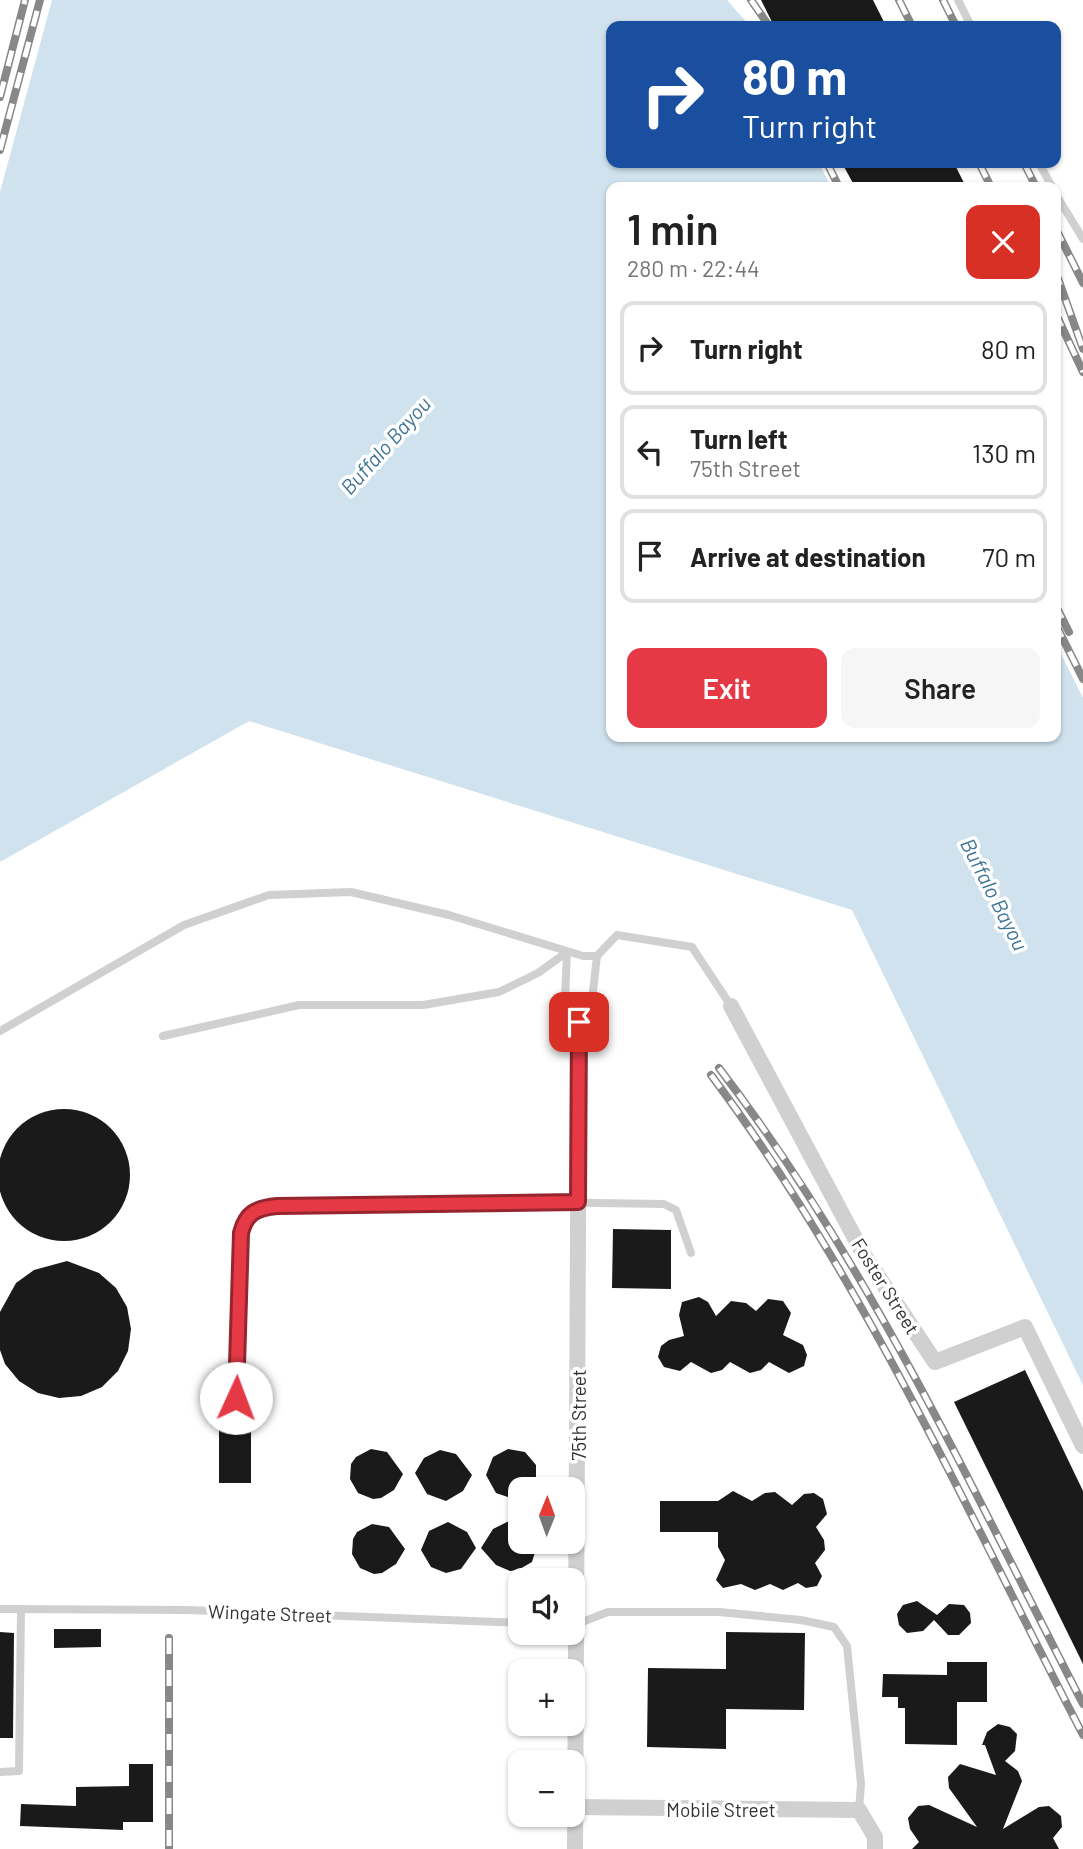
<!DOCTYPE html>
<meta charset="utf-8">
<style>
body{margin:0;font-family:Barlow,sans-serif;background:#f6f6f6;color:#222;height:100vh;display:flex;flex-direction:column;font-size:26px;white-space:nowrap}
*{box-sizing:border-box;margin:0}
p{font-size:23px;color:#767676}
.icon{flex:none;width:38px;height:38px;fill:none;stroke:currentColor;stroke-width:2;stroke-linecap:round;stroke-linejoin:round}
.map{position:relative;flex:1;overflow:hidden}
.side{position:absolute;left:606px;top:182px;width:455px;height:560px;display:flex;flex-direction:column;background:#fff;border-radius:14px;box-shadow:0 2px 5px #0004}
.side>*{flex:none}
.guide{position:absolute;left:606px;top:21px;width:455px;height:147px;border-radius:14px;box-shadow:0 2px 5px #0004;background:#1a4fa0;color:#fff;overflow:hidden}
.needle{width:46px;rotate:1deg}
.tools{position:absolute;left:508px;top:1477px;display:grid;gap:14px}
.tools a{display:grid;place-items:center;width:77px;height:77px;border-radius:14px;background:#fff;box-shadow:0 2px 5px #0004;font-size:35px}
.pin{position:absolute;display:grid;place-items:center;width:60px;height:60px;color:#fff;margin:-30px;border-radius:14px;box-shadow:0 4px 10px #0006}
.me{position:absolute;width:77px;margin:-38px;rotate:2deg;stroke-linejoin:round;filter:drop-shadow(0 0 5px #0008)}
.turn{display:flex;align-items:center;gap:24px;height:147px;padding:0 21px;font-size:32px}
.turn .icon{width:91px;height:91px;stroke-width:2.5}
.turn b{display:block;font-size:49px;line-height:60px}
.round{display:grid;place-items:center;flex:none;width:74px;height:74px;border-radius:14px;background:#f6f6f6}
.head{display:flex;align-items:center;justify-content:space-between;height:119px;padding:0 21px}
h1{font-size:42px;font-weight:600;line-height:52px}
.button{display:flex;gap:14px;margin-top:auto;padding:14px 21px}
.button a{flex:1;height:80px;border-radius:14px;background:#e63946;color:#fff;font-size:28px;font-weight:600;line-height:80px;text-align:center}
.button a+a{background:#f6f6f6;color:#222}
ul{padding:0;list-style:none}
li{display:flex;align-items:center;gap:21px;height:94px;margin:0 14px 10px;padding:0 7px;border:4px solid #e0e0e0;border-radius:14px}
li div{flex:1}
li b{display:block;font-size:26px}
li em{font-style:normal}
.map>svg:first-child{display:block}
.water{fill:#cfe2ee}
.building{fill:#1a1a1a}
.lines{fill:none;stroke-linecap:round;stroke-linejoin:round}
.service{stroke:#d0d0d0;stroke-width:8}
.minor{stroke:#d0d0d0;stroke-width:16}
.rail-casing{stroke:#888;stroke-width:8}
.rail{stroke:#fff;stroke-width:5;stroke-dasharray:16;stroke-linecap:butt}
.route-casing{stroke:#96252e;stroke-width:18}
.route{stroke:#e63946;stroke-width:12}
.labels{text-anchor:middle;dominant-baseline:central;stroke-width:7;stroke-linejoin:round;paint-order:stroke}
.street-label{font-size:19px;fill:#333;stroke:#fff}
.water-label{font-size:21px;font-style:italic;fill:#3f7597;stroke:#fff}
</style>
<div class="map">
<svg width="1083" height="1849" viewBox="0 0 1083 1849">
<rect width="100%" height="100%" fill="#fff"/>
<!-- water -->
<polygon class="water" points="52,0 727,0 747,23 749,26 611,26 611,163 819,163 831,187 611,187 611,737 1055,737 1055,642 1083,698 1083,1385 852,910 249,721 0,862 0,192"/>
<!-- building -->
<g class="building">
<polygon points="761,0 873,0 886,26 774,26"/>
<polygon points="842,163 954,163 966,187 855,187"/>
<circle cx="64" cy="1175" r="66"/>
<polygon points="613,1229 671,1230 671,1289 612,1288"/>
<polygon points="67,1261 99,1273 116,1288 127,1307 131,1329 128,1351 118,1371 102,1387 81,1396 59,1398 38,1393 19,1381 5,1364 0,1350 0,1312 16,1283 34,1270"/>
<polygon points="699,1297 708,1302 716,1316 731,1301 746,1303 756,1311 768,1299 783,1301 791,1313 783,1335 803,1345 807,1355 804,1366 789,1373 769,1362 761,1370 750,1373 730,1362 722,1370 711,1373 691,1362 680,1371 664,1367 658,1357 661,1346 669,1340 684,1336 679,1315 682,1302"/>
<polygon points="1025,1370 1083,1491 1083,1664 954,1402"/>
<rect x="219" y="1403" width="32" height="80"/>
<polygon points="371,1449 387,1452 403,1474 394,1490 381,1498 373,1499 358,1493 350,1479 351,1464 356,1457"/>
<polygon points="508,1449 525,1452 536,1465 536,1482 532,1489 520,1489 520,1501 496,1493 486,1475 493,1457"/>
<polygon points="440,1450 456,1454 472,1475 463,1491 446,1501 427,1494 415,1473 424,1458"/>
<polygon points="733,1491 752,1501 765,1493 775,1492 792,1505 804,1494 814,1493 823,1499 827,1514 816,1527 824,1540 825,1550 815,1563 822,1576 817,1586 806,1588 798,1583 783,1590 770,1584 755,1590 741,1584 723,1588 716,1580 725,1560 718,1547 718,1532 660,1532 660,1501 718,1501"/>
<polygon points="513,1519 520,1522 520,1542 538,1542 532,1562 518,1570 510,1571 496,1565 481,1548 493,1529"/>
<polygon points="448,1522 467,1532 476,1548 461,1569 446,1573 431,1567 421,1550 429,1531"/>
<polygon points="372,1524 389,1527 405,1549 396,1564 382,1573 374,1574 360,1568 352,1554 353,1539 357,1532"/>
<polygon points="917,1601 937,1615 949,1604 964,1605 970,1613 971,1623 959,1635 948,1635 934,1620 923,1631 907,1633 899,1625 897,1614 903,1605"/>
<polygon points="54,1629 101,1629 101,1647 54,1648"/>
<polygon points="0,1632 14,1633 13,1738 0,1738"/>
<polygon points="726,1632 805,1633 804,1710 726,1709 726,1749 647,1747 648,1668 726,1669"/>
<polygon points="947,1662 987,1662 987,1702 957,1702 957,1745 905,1744 905,1708 898,1708 898,1697 882,1697 883,1674 947,1675"/>
<polygon points="998,1724 1010,1727 1017,1734 1015,1751 1005,1761 1018,1771 1022,1781 1003,1829 1039,1807 1049,1806 1061,1816 1062,1827 1053,1838 1059,1849 912,1849 919,1842 910,1829 908,1818 918,1806 929,1805 977,1827 949,1788 948,1777 960,1764 996,1775 985,1745 982,1745 987,1732"/>
<polygon points="129,1764 153,1764 153,1822 123,1822 123,1830 20,1826 21,1804 76,1806 76,1787 129,1786"/>
</g>
<g class="lines">
<!-- service -->
<g class="service">
<polyline points="958,0 971,26"/>
<polyline points="1039,163 1052,187"/>
<polyline points="1055,193 1083,239"/>
<polyline points="567,952 565,998 579,1022 592,1000 597,956"/>
<polyline points="0,1031 184,925 269,895 351,892 449,915 583,956 597,956 617,935 692,947 731,1006"/>
<polyline points="163,1036 299,1005 423,1005 499,992 538,973 567,952"/>
<path d="M236,1398L241,1233C246,1213 257,1208 277,1206L528,1202L664,1204L676,1210L691,1253"/>
<polyline points="0,1609 188,1610 520,1623"/>
<polyline points="577,1624 608,1612 719,1612 801,1620 834,1627 847,1646 861,1784 859,1810"/>
<polyline points="0,1772 19,1771 21,1609"/>
</g>
<!-- minor -->
<g class="minor">
<polyline points="731,1006 864,1255 935,1362 1025,1327 1083,1446"/>
<polyline points="575,1807 859,1810 875,1837 875,1849"/>
<polyline points="575,1849 579,1022"/>
</g>
<!-- rail casing -->
<g class="rail-casing">
<g id="rail">
<polyline points="751,0 769,26"/>
<polyline points="899,0 912,26"/>
<polyline points="943,0 956,26"/>
<polyline points="0,97 25,0"/>
<polyline points="0,150 40,0"/>
<polyline points="827,163 839,187"/>
<polyline points="979,163 991,187"/>
<polyline points="1024,163 1036,187"/>
<polyline points="1055,227 1083,283"/>
<polyline points="1055,270 1083,349"/>
<polyline points="1055,312 1083,372"/>
<polyline points="1055,604 1069,632"/>
<polyline points="1055,623 1083,679"/>
<path d="M719,1068C868,1262 971,1487 1083,1704"/>
<path d="M711,1075C863,1278 967,1511 1083,1735"/>
<polyline points="169,1638 169,1849"/>
</g>
</g>
<!-- rail -->
<use href="#rail" class="rail"/>
</g>
<g class="lines">
<!-- route casing -->
<g class="route-casing">
<path id="route" d="M236,1398L241,1233C246,1213 256,1208 277,1206L578,1202L579,1022"/>
</g>
<!-- route -->
<use href="#route" class="route"/>
</g>
<g class="labels">
<!-- street labels -->
<g class="street-label">
<text transform="translate(886 1286) rotate(58)">Foster Street</text>
<text transform="translate(578 1415) rotate(-90)">75th Street</text>
<text transform="translate(270 1613) rotate(2)">Wingate Street</text>
<text x="721" y="1809">Mobile Street</text>
</g>
<!-- water labels -->
<g class="water-label">
<text transform="translate(385 445) rotate(-48)">Buffalo Bayou</text>
<text transform="translate(995 894) rotate(63)">Buffalo Bayou</text>
</g>
</g>
</svg>
<div class="tools">
<a><svg class="needle" viewBox="-14 -14 28 28"><path d="M0-13l5 13h-10z" fill="#e53935"/><path d="M0 13l5-13h-10z" fill="#767676"/></svg></a>
<a><svg class="icon" aria-label="sound" viewBox="0 0 24 24"><path d="M4 9h4l5-4v14l-5-4H4zM17 9q2 3 0 6"/></svg></a>
<a>+</a>
<a>−</a>
</div>
<div class="pin" style="left:579px;top:1022px;background:#d93025"><svg class="icon" aria-label="arrive" viewBox="0 0 24 24"><path d="M6 21V4h12l-3 4 3 4H6"/></svg></div>
<svg class="me" style="left:236px;top:1398px" viewBox="-20 -20 40 40"><circle r="19" fill="#fff"/><path d="M0-13L10 11 0 6-10 11z" fill="#e63946"/></svg>
<div class="guide">
<div class="turn"><svg class="icon" aria-label="right" viewBox="0 0 24 24"><path d="M7 20v-9h11M14 6l5 5-5 5"/></svg><div><b>80 m</b>Turn right</div></div>
</div>
<section class="side">
<div class="head"><div><h1>1 min</h1><p>280 m · 22:44</p></div><a class="round" style="background:#d93025;color:#fff"><svg class="icon" aria-label="close" viewBox="0 0 24 24"><path d="M6 6l12 12M18 6L6 18"/></svg></a></div>
<ul>
<li><svg class="icon" aria-label="right" viewBox="0 0 24 24"><path d="M7 20v-9h11M14 6l5 5-5 5"/></svg><div><b>Turn right</b></div><em>80 m</em></li>
<li><svg class="icon" aria-label="left" viewBox="0 0 24 24"><path d="M17 20v-9H6M10 6l-5 5 5 5"/></svg><div><b>Turn left</b><p>75th Street</p></div><em>130 m</em></li>
<li><svg class="icon" aria-label="arrive" viewBox="0 0 24 24"><path d="M6 21V4h12l-3 4 3 4H6"/></svg><div><b>Arrive at destination</b></div><em>70 m</em></li>
</ul>
<div class="button"><a>Exit</a><a>Share</a></div>
</section>
</div>
